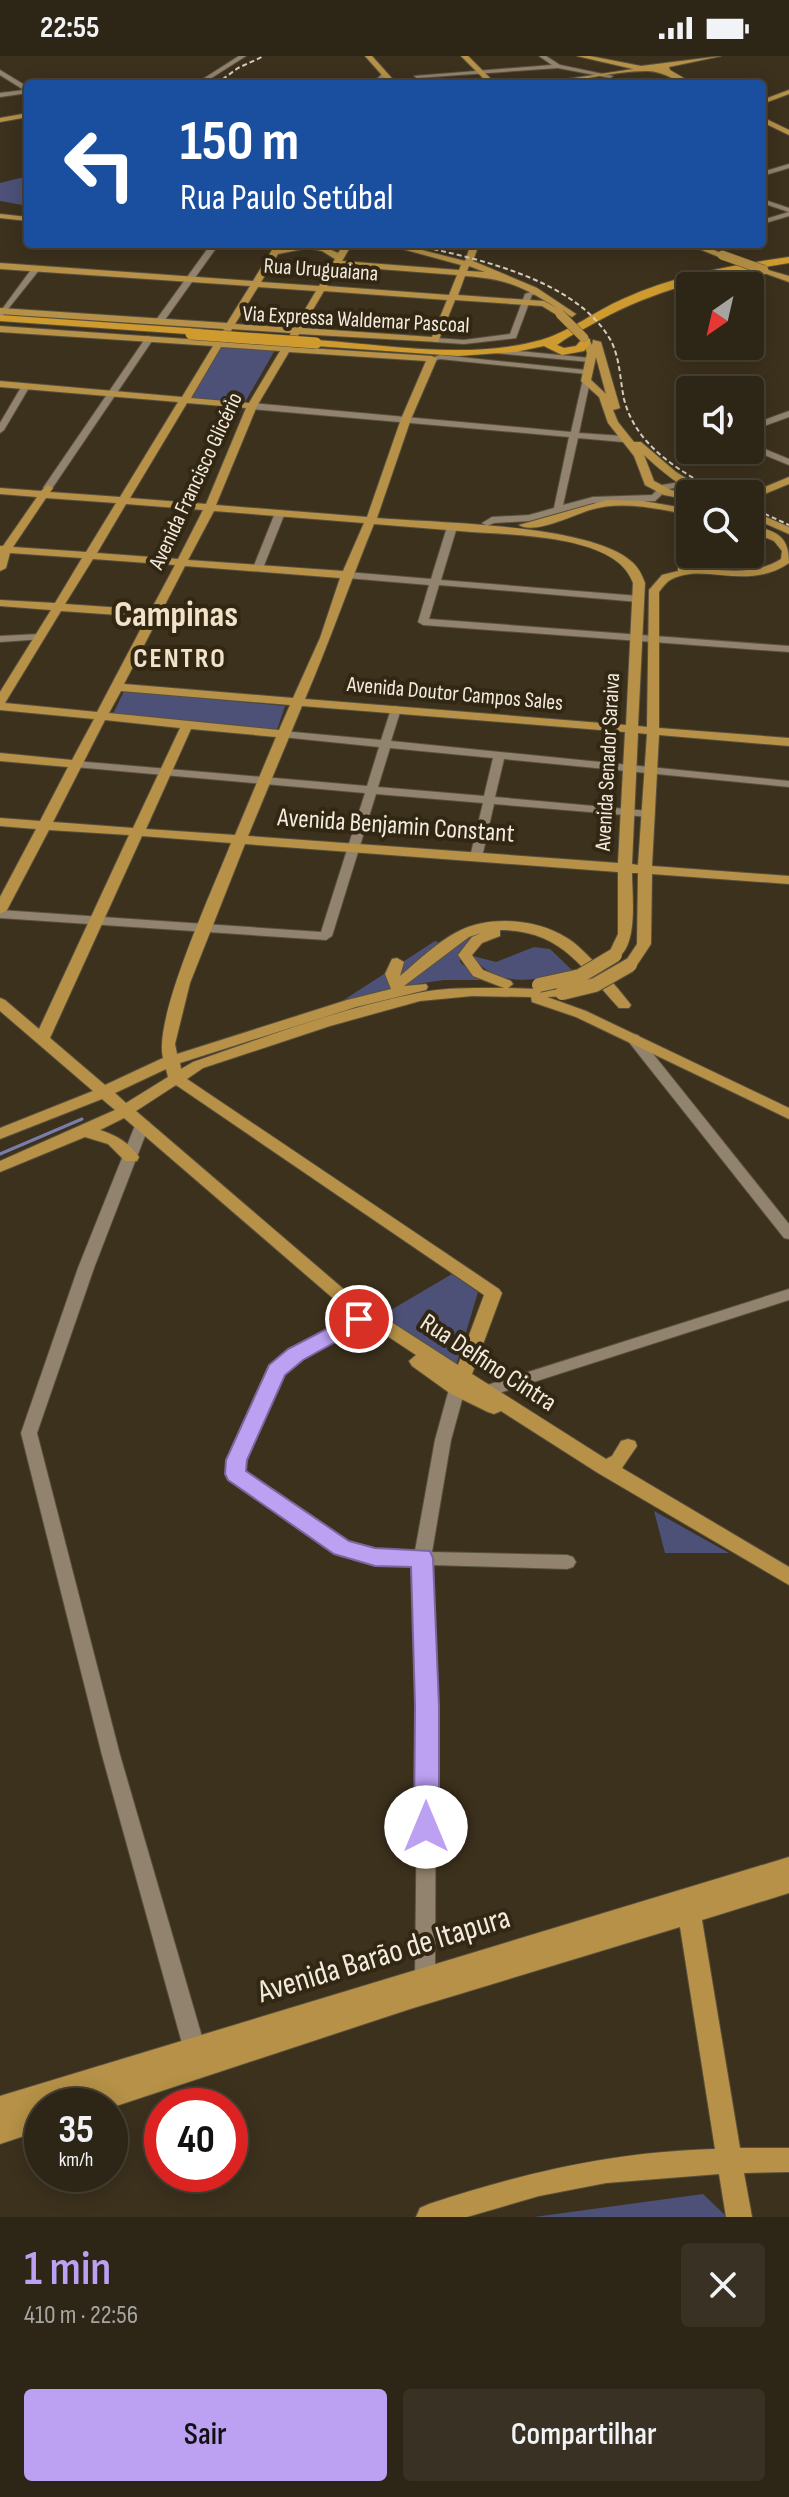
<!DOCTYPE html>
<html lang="pt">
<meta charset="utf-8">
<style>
body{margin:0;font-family:"Sofia Sans Condensed",sans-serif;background:#393123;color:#f1f3f6;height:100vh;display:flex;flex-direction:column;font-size:30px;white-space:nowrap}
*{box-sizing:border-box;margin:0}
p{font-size:26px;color:#a7a5a1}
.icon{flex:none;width:44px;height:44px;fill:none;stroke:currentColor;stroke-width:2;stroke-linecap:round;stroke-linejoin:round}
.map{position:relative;height:2161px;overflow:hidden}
.side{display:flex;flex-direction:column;background:#2d2516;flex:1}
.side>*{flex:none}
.guide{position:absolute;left:24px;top:24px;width:742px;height:168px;border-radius:8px;box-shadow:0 4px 20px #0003,0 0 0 2px #484235;background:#1a4fa0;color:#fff;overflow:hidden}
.needle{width:52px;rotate:214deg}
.fabs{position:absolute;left:676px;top:216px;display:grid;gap:16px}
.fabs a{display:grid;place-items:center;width:88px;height:88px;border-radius:8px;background:#2d2516;box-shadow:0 4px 20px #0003,0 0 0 2px #484235;font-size:40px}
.speed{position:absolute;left:24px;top:2032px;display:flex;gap:16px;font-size:40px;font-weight:700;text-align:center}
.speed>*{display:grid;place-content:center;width:104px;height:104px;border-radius:50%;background:#2d2516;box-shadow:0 4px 20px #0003,0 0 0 2px #484235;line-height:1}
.speed small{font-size:20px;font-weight:400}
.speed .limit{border:12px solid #d22;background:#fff;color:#111}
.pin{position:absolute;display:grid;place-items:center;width:68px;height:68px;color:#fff;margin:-34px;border:4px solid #fff;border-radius:50%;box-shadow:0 2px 8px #0007}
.me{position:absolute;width:88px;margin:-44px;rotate:0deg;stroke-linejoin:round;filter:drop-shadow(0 0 6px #0008)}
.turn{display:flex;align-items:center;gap:28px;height:168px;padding:0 24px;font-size:36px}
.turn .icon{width:104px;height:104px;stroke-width:2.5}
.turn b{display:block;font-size:56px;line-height:68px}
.round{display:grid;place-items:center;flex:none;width:84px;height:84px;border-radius:8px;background:#393123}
.summary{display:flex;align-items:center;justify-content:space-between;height:136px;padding:0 24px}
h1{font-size:48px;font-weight:600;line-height:60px;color:#bca0f2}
.button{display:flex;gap:16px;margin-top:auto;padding:16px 24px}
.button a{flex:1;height:92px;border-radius:8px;background:#bca0f2;color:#111;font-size:32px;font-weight:600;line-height:92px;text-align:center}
.button a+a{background:#393123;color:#f1f3f6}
.status{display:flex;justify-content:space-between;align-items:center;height:56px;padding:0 40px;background:#2d2516;direction:ltr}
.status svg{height:22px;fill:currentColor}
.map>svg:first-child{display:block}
.green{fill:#4d5177}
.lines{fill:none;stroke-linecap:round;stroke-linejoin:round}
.stream{stroke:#787dac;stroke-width:3}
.minor-casing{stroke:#59503d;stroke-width:2}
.major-casing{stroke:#59503d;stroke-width:2}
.highway-casing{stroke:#59503d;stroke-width:2}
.minor{fill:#91836d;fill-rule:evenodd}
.major{fill:#b69147;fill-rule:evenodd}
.highway{fill:#cf9b2e;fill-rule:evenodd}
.rail{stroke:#d3cbbd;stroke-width:2;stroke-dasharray:5 3;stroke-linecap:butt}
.major-bridge-far1-casing{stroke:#59503d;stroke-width:10;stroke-linecap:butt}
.major-bridge-casing{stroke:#59503d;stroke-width:16;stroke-linecap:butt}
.highway-bridge-casing{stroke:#59503d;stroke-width:12;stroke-linecap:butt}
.major-bridge-far1{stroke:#b69147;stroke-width:9}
.major-bridge{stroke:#b69147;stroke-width:14}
.highway-bridge{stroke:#cf9b2e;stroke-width:11}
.route{fill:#bca0f2;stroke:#7a689d;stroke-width:2}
.labels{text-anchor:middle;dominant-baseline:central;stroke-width:8;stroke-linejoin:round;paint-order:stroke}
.far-street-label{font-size:22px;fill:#f2ebde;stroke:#322713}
.street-label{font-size:26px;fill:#f2ebde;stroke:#322713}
.far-district-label{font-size:28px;font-weight:bold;letter-spacing:2px;fill:#f1e2c9;stroke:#322713}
.near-street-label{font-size:32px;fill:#f2ebde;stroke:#322713}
.far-town-label{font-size:36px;font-weight:bold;fill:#f1e2c9;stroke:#322713}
</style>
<div class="status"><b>22:55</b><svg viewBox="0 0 49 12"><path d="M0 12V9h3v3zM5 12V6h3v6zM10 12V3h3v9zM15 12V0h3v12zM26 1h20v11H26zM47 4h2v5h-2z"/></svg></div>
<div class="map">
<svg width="789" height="2161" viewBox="0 0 789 2161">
<rect width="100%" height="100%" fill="#3c311d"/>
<!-- green -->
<g class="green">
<polygon points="28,120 28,150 0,145 0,127"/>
<polygon points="222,290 275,294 244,348 190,343"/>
<polygon points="124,635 285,650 277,674 113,658"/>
<path d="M495,872L477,879L461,895L460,906L480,924H444L403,930C431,907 458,878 495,872Z"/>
<polygon points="435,885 442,888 392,933 336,949"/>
<path d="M534,891L550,893L572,914L570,917C537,924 495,933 473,900L496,906Z"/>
<polygon points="452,1218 478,1236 455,1313 379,1261"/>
<polygon points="654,1455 729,1497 665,1497"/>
<polygon points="703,2138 727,2161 534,2161"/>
</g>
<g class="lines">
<!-- stream -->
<polyline class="stream" points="0,1098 82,1063"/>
<!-- minor casing -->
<g class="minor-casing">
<g id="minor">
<polygon points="239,0 246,0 202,28 195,28"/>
<polygon points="539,0 546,0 560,9 613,20 610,22 558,12 417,22 414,20 552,9"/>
<polygon points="0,14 28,31 28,37 0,41 0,37 24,34 0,19"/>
<polygon points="383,17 388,18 378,28 372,28"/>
<polygon points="789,108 789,112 762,120 762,116"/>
<polygon points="762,143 789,152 789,160 762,168 762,164 789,156 762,147"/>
<polygon points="211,188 219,188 162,268 156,268 156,264"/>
<polygon points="33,211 40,213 0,263 0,256"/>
<polygon points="537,234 541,236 532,239 516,282 464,288 435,286 431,284 435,282 464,284 510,278 525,238"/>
<polygon points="147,280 154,282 51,434 45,434 43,432"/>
<polygon points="498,293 590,302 594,304 590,306 495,297 495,293"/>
<polygon points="440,299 586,314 590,316 586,318 440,303 432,305 428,303"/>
<polygon points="583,323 590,325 579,377 623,380 627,383 623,386 578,382 563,449 593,441 652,439 662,429 686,425 689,426 689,430 668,433 655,445 593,447 529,465 494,467 487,470 482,467 492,461 529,459 554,452 569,381 252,353 248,350 252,347 571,376"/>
<polygon points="23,328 30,330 4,374 0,377 0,367"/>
<polygon points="789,355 789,361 750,375 750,369"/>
<polygon points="750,387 789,403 789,409 750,393"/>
<polygon points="280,454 285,457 263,512 255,514 253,512 275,457"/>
<polygon points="452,468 457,471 441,524 639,540 644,543 639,546 439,529 429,563 789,590 789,596 423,569 418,566 429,529 347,522 342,519 347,516 431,523 447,471"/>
<polygon points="39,578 44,581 43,583 0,586 0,580"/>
<path d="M396,650L401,653L391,685L789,725V731L504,703L495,741L649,755L655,758L649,761L494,748L482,801L476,805L470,801L483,747L376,738L332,880L326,884L0,862V854L321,876L365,737L75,711L69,708L75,705L367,730L379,691L282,681L277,678L282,675L381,684L391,653ZM390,692L493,702L484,740L378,731Z"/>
<polygon points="633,978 638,979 789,1168 789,1183 784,1182 628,985 626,982 628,979"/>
<polygon points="143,1062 150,1067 94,1212 37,1377 120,1699 207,1998 203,2005 196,2008 189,2005 185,1998 102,1699 21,1377 78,1212 136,1067"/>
<polygon points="789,1233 789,1244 487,1341 481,1339 479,1335 481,1331"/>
<polygon points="359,1257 364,1259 367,1263 364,1267 302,1303 282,1319 244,1404 243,1415 347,1487 375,1494 415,1495 435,1384 449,1333 451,1329 463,1329 465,1333 451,1384 432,1496 567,1499 573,1501 576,1506 573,1511 567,1513 431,1509 436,1650 435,1921 432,1928 425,1931 418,1928 415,1921 418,1650 414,1509 375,1508 336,1497 229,1423 227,1418 228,1404 270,1311 290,1295"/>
</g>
</g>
<!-- major casing -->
<g class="major-casing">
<g id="major">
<polygon points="365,0 372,0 397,28 390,28"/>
<polygon points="461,0 468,0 496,28 489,28"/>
<path d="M577,0H590L641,10L721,0L669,11L670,14L694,28C677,28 665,15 647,15C610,15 572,28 535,28L633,13Z"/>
<polygon points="789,34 789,38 762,48 762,44"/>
<polygon points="28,57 28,61 0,66 0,62"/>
<polygon points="762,61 789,74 789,79 762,66"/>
<polygon points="0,158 28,161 28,165 0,162"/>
<path d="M317,188L338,197L344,188H352L342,205L459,214L461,209L384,188H398L465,205L471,188H479L473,205L537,232L576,258L572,261L563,256V260L560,261L542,250L455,244L438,286L299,278L292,291L432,300L437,303L411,363L377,462C435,467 591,468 632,506C639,512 642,519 645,527L638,670L647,671L649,534L662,519L678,515V511L682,510C715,513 751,522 781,503L782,495L774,485L750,475V468C775,476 789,478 789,507C746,536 706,506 672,523C667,525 662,532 659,536V672L789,682V690L659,679L652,810L789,820V828L652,818L651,888L635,912L630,913L623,909L637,888L638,817H632C632,839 639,893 615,903L608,899L618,878V816L245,788L190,927L175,988L177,998L347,944L391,933L385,918L392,903L397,902L404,906L400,920C418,905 438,885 459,875C491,859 537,863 567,882C582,890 620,934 631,949L629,952H619C581,911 561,874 500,874V880L482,887L472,899L483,914L511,925L513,928L508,932L567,934L569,937L567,940L547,941L586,955L789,1052V1063L576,961L532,946L531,941L472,940L420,945L330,970L203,1012L187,1023L499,1233L502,1237L472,1318L606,1403L612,1400L621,1385L628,1383L635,1385L637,1390L622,1412L789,1511V1529L598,1417L501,1355L494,1358L488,1356L451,1338L412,1310L409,1305L416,1299L342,1250L124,1062L100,1074C118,1080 128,1086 139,1101L137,1105H125L108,1088L85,1081L0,1116V1105L115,1054L102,1043L0,1083V1072L93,1035L0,955V942L5,944L39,973L129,779L49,774L7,854L0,858V841L36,773L0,770V762L40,765L68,711L0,705V697L72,704L94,663L0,654V636L51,554L0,550V544L55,547L82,502L10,497L6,512L0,515V490H3L37,441L0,438V432L41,435L48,429L53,432L50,436L120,441L178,346L0,331V325L182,341L213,290L0,276V270L216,285L224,273L0,258V252L227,267L250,230L0,213V207L253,225L272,194L297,188ZM308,192L322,195L335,203L319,230L261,226L278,198ZM339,210L457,219L449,239L327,230ZM469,210L485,216L467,215ZM465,220C507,223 521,230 557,252L544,245L458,239ZM258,231L316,235L294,272L235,268ZM324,235L447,244L432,281L302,272ZM232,273L291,277L283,290L225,286ZM221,291L280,295L249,347L191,342ZM289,296L426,305L401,363L367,461L216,449L257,350ZM187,347L246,352L206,448L130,442ZM46,442L116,447L86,496L13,491ZM126,448L203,454L178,503L97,497ZM214,455L364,467L343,515L188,504ZM374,468C407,471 439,473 472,476C514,479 618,479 633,527L626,669L305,643C330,585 350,526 374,468ZM93,503L175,509L151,554L65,548ZM185,510L340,522L320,582L293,642L124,628ZM61,555L147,561L97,656L5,647ZM121,635L290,649L279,674L109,657ZM302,650L625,676L618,807L248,780ZM105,664L180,672L133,772L53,766ZM191,673L276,681L235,779L146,773ZM638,677L647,678L638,809L632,808ZM142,780L231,787C214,831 153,962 163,1002L105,1029L50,982ZM481,877L472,881L458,899L473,920L504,932C476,932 446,931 418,937C341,952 266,981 193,1006L181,1013L180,1007L356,951L426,934L428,931L426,928L404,930L469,881ZM166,1013L168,1021L126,1047L115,1037ZM176,1029L484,1239L458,1309L354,1242L136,1055Z"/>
<polygon points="687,188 699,188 726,199 719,201"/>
<polygon points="761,212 789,220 789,226 761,216"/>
<path d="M581,280H587L592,289L593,284L601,286L620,352L613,354L618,366L634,386H641L676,416L712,438C686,438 663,416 644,399L654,425L671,434L690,438V444L664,439L645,429L634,400L608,367L599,341L581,325L587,297ZM596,301L606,338L591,324Z"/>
<polygon points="789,421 789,428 750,444 748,438"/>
<path d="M607,444L643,445L690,453V459C658,453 622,444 590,454C573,459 534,479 519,469Z"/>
<polygon points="750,454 789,471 789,478 750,461"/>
<path d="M789,1801V1837L702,1864L740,2092H789V2116L744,2117L752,2161H726L719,2118L606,2127L539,2140L467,2161H416L420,2152L429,2148C527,2116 612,2096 715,2093L680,1871L410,1953L110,2052V2050H67L70,2043L42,2050V2074L0,2088V2040Z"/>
</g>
</g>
<!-- highway casing -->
<g class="highway-casing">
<g id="highway">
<path d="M789,201V207C717,218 652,234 589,270C578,276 567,281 557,289L564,292L576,290L582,283H590V287L584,295L562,299L544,290L515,296L458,300L316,290L310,287L316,284C389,289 469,304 541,284C571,275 595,255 623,243C675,219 733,209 789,201Z"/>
<polygon points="0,259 201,273 207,276 201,279 0,265"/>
</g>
</g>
<!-- minor -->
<use href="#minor" class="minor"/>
<!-- major -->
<use href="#major" class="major"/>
<!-- highway -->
<use href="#highway" class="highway"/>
<!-- rail -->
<g class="rail">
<polyline points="216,28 238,12 264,0"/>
<path d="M410,188C474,202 574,222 610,283C620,301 620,324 624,343C636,391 681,416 722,438"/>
<polyline points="750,451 789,469"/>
</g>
<!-- major-bridge-far1 casing -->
<g class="major-bridge-far1-casing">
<g id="major-bridge-far1">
<polyline points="722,199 764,214"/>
<polyline points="560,258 584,282"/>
</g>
</g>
<!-- major-bridge casing -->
<g class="major-bridge-casing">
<g id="major-bridge">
<polyline points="539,929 580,920 615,899"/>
<polyline points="562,937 595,929 630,909"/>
</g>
</g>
<!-- highway-bridge casing -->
<g class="highway-bridge-casing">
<polyline id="highway-bridge" points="191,278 316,287"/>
</g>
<!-- major-bridge-far1 -->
<use href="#major-bridge-far1" class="major-bridge-far1"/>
<!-- major-bridge -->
<use href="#major-bridge" class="major-bridge"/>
<!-- highway-bridge -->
<use href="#highway-bridge" class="highway-bridge"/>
</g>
<!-- route -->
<polygon class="route" points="359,1256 366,1258 369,1263 366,1269 303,1304 285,1319 247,1404 246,1415 349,1485 375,1492 430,1495 433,1502 439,1650 439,1771 435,1779 426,1782 417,1779 414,1771 415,1650 411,1511 375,1510 334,1498 228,1424 225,1418 226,1404 269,1309 288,1293"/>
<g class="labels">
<!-- far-street labels -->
<g class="far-street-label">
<text transform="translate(321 214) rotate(4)">Rua Uruguaiana</text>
<text transform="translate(356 264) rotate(3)">Via Expressa Waldemar Pascoal</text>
<text transform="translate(196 425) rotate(-65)">Avenida Francisco Glicério</text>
<text transform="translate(455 638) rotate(5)">Avenida Doutor Campos Sales</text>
<text transform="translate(608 706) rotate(-87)">Avenida Senador Saraiva</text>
</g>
<!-- street labels -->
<g class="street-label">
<text transform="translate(396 770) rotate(4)">Avenida Benjamin Constant</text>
<text transform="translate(488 1307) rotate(33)">Rua Delfino Cintra</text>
</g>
<!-- far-district labels -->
<g class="far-district-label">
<text x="180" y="602">CENTRO</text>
</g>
<!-- near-street labels -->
<g class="near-street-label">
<text transform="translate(384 1899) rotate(-17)">Avenida Barão de Itapura</text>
</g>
<!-- far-town labels -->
<g class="far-town-label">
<text x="176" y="559">Campinas</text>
</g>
</g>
</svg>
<div class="fabs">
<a><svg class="needle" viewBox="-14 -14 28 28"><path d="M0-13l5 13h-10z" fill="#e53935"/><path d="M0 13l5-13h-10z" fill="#a7a5a1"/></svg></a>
<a><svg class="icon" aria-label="sound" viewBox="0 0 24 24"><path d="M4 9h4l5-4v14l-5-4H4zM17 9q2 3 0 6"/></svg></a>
<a><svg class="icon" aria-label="search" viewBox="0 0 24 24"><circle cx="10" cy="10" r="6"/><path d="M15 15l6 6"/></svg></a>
</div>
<div class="speed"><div>35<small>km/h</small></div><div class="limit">40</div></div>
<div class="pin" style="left:359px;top:1263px;background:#d93025"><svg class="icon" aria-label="arrive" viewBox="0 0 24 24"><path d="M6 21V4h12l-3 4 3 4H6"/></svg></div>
<svg class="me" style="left:426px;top:1771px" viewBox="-20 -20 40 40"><circle r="19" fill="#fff"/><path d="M0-13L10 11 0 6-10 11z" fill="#bca0f2"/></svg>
<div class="guide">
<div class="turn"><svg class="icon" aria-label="left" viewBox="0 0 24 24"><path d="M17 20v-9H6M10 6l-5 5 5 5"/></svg><div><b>150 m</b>Rua Paulo Setúbal</div></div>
</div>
</div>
<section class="side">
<div class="summary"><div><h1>1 min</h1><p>410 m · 22:56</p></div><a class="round"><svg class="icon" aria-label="close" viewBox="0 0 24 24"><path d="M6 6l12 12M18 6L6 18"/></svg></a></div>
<div class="button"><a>Sair</a><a>Compartilhar</a></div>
</section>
